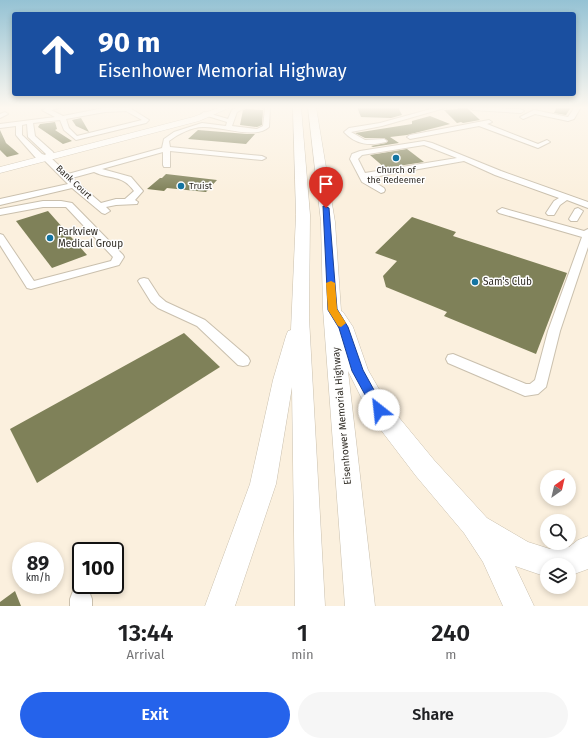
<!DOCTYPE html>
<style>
body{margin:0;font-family:"Fira Sans",sans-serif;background:#f6f6f6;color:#202124;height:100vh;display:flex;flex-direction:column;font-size:15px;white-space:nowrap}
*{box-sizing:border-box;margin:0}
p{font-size:13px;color:#757577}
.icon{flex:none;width:22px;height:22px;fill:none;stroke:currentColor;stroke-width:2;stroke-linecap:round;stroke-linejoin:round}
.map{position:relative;height:606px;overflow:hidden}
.side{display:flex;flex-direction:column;background:#fff;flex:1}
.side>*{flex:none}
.hud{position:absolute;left:12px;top:12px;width:564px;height:84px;border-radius:4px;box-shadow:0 2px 6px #0003;background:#1a4fa0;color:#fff;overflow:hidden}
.needle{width:26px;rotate:34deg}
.controls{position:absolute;left:540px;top:470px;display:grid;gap:8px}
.controls a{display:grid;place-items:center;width:36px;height:36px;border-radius:50%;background:#fff;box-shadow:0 2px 6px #0003;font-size:20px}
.speed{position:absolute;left:12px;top:542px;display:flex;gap:8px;font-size:20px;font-weight:700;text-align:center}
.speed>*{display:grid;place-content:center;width:52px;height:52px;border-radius:50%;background:#fff;box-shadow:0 2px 6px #0003;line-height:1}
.speed small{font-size:10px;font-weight:400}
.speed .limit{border:2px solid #111;border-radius:6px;background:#fff;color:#111}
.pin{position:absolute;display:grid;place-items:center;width:34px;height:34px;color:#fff;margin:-41px -17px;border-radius:50% 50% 50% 0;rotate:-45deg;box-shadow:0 0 4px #0007}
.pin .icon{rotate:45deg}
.me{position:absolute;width:44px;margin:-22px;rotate:331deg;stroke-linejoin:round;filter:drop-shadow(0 0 3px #0008)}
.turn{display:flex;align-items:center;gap:14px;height:84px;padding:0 20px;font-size:18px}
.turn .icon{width:52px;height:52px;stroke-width:2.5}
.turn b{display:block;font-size:28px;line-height:34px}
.eta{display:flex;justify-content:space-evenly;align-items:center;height:68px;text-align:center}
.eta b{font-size:24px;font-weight:600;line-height:28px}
.primary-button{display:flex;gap:8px;margin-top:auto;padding:8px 20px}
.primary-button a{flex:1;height:46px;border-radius:24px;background:#2563eb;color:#fff;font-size:16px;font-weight:600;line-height:46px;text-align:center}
.primary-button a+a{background:#f6f6f6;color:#202124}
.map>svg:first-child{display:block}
.building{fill:#7f8159}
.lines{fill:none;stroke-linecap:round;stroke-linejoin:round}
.minor-casing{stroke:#cac0ae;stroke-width:2}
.major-casing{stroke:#cac0ae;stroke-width:1}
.highway-casing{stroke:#cac0ae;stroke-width:1}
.minor{fill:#fff;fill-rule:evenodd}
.major{fill:#fff;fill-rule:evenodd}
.highway{fill:#fff;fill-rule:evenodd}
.route{fill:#2563eb;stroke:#184099}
.slow{fill:#f59e0b}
.poi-dot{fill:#1474a1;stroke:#fefefe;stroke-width:1.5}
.labels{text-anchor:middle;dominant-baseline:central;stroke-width:3;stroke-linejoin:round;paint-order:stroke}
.far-poi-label{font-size:9px;fill:#2f2b24;stroke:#fefefe}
.far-street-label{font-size:9px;fill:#2f2b24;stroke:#fefefe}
.poi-label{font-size:10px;fill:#2f2b24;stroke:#fefefe;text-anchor:start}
.street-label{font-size:10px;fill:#2f2b24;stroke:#fefefe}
</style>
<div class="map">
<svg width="588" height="606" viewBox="0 0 588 606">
<rect width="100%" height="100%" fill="#fbf0de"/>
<!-- building -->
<g class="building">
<polygon points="357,107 398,107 402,115 391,118 361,117"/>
<polygon points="557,107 571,107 566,115 554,113"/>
<polygon points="457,108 467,108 480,120 463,123 461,122 457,123 444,110 459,109"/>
<polygon points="246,109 263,110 262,125 257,127 240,125 243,110"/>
<polygon points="430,116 450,124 407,135 390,137 399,143 373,147 371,146 386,143 388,141 384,138 365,138 355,133 412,124 412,121"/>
<polygon points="81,118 89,132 76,126 72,120"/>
<polygon points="55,122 57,129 55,130 72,141 63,144 38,127 40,124"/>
<polygon points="0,130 6,143 19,154 7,157 0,150"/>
<polygon points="198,130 247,134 255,134 246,144 188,139"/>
<polygon points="407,149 424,162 385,168 370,155"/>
<polygon points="166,174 217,180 206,192 167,188 164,191 147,189 160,178 162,178"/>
<polygon points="48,211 87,255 52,268 16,221"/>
<polygon points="412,217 456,232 453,236 567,273 536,354 444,316 447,312 386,287 383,276 397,261 375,253"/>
<polygon points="184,333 220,367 37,483 10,429"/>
<polygon points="15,591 21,606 0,606 0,602"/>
</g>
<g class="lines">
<!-- minor casing -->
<g class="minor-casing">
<g id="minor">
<path d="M50,107H62L51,110L63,116L109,107H131L130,108L149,120L146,123L76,140L64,130L60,120L33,123L35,136L53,152L54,154L51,158L68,174L162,148L164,139L174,132L202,123L226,126L227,122L201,114L204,112L228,119L232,110L238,107H247L237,112L232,126L257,129L263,126L265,109L263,107H270L269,127C255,140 222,126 203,127C192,127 178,134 169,141L170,147L262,156L266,158L262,160L170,151V167H164L163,165V152L102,169L131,177L143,191L135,200L138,202L137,204L116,205L106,207L110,211L105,214L102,213L72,188L0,205V199L68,184L44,160L36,158L21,141L16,135V126L0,128V124L55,117L42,110ZM126,111L142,120L77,136L69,128L66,119L105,112ZM27,124L28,137L46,154L45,155L42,154L22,135V125ZM94,172C111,180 122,174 134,191L125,199H116L101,203L72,178Z"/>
<path d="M438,107H448L382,126L351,132L365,140L384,139L387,141L386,142C370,146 356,145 344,132L349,128L380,123Z"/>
<polygon points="475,107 521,109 524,111 521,113 473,110 472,109"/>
<polygon points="575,107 581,107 574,119 568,121 535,114 523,119 520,117 534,110 568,117"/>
<polygon points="5,112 8,114 0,118 0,114"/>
<polygon points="489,120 492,122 487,124 538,144 547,140 550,142 538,148 479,126 410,139 407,137 410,135"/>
<path d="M424,141L432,143L501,171L588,202V208L567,200L560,205L554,215H548L546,213L554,201L559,198L495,175L464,161L368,178L384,188L385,190L384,192L381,193L362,182L350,159L352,154L360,151ZM424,145L457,158L365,173L358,159L362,155Z"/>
<polygon points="43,201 61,201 72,203 123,255 124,257 119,265 31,289 27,288 0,245 0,234 3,235 34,281 111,261 113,257 66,207 43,207 0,215 0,209"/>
<polygon points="502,208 584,231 588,229 588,247 560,331 546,387 538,394 525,396 448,363 446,359 448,355 453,354 526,384 530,384 535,380 548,331 582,237 499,213 497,211"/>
<polygon points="578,208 583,211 577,221 571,221 569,219 575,209"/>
<polygon points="144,278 148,279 159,296 166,302 205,320 248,357 250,361 248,365 243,366 238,365 197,326 158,308 151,302 138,281 140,279"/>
<polygon points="81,588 89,591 92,599 92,606 70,606 70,599 73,591"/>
</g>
</g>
<!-- major casing -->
<g class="major-casing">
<polygon id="major" points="221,107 231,107 199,121 0,173 0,167 193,117"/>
</g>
<!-- highway casing -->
<g class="highway-casing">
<g id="highway">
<polygon points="293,107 301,107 310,215 309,318 325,606 295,606 292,387 276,484 235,606 205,606 250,484 273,380 286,336 288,331 291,330 296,215"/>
<polygon points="308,107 316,107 335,222 341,311 343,312 353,327 368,370 387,403 434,460 487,518 528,542 550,549 569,547 578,540 588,536 588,569 569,576 569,565 547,565 547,577 515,566 534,606 503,606 483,562 464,533 416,476 371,417 348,371 375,606 345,606 323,309 321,222"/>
</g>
</g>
<!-- minor -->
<use href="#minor" class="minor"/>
<!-- major -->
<use href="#major" class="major"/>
<!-- highway -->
<use href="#highway" class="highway"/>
</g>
<!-- sky -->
<linearGradient id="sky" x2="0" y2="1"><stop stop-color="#95c2d4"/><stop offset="0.56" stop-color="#fdf8f0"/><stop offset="1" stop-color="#fdf8f0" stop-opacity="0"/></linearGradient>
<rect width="588" height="192" fill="url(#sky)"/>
<!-- route -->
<polygon class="route" points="323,206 329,208 337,309 348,327 363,370 385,410 383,413 379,414 375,413 352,371 339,328 328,310"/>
<!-- slow -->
<polygon class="slow" points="331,281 335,283 337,309 346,323 341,327 338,326 328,310 326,283"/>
<!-- markers -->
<g class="poi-dot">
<circle cx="396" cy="158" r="4"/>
<circle cx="181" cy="186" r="4"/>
<circle cx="50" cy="238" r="4"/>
<circle cx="475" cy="282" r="4"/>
</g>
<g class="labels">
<!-- far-poi labels -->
<g class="far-poi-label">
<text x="396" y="170">Church of<tspan x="396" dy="10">the Redeemer</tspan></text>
<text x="189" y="186" text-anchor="start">Truist</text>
</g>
<!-- far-street labels -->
<g class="far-street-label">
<text transform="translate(74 182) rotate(43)">Bank Court</text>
</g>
<!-- poi labels -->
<g class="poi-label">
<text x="58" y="232">Parkview<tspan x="58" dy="12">Medical Group</tspan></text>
<text x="483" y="282">Sam's Club</text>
</g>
<!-- street labels -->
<g class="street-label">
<text transform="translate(342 416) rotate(-95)">Eisenhower Memorial Highway</text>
</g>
</g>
</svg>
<div class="controls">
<a><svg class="needle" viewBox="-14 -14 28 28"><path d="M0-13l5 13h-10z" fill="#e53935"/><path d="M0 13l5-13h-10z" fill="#757577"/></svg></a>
<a><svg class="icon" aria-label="search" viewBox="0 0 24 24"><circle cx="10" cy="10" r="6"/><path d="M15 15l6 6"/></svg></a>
<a><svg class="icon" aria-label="layers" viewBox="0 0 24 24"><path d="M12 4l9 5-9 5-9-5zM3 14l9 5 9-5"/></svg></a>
</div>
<div class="speed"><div>89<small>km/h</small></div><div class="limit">100</div></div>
<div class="pin" style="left:326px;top:208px;background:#d93025"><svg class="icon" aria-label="arrive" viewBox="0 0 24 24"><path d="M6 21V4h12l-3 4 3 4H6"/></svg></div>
<svg class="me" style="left:379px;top:410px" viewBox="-20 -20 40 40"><circle r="19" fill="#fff"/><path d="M0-13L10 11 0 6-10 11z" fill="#2563eb"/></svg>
<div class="hud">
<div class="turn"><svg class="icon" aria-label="ahead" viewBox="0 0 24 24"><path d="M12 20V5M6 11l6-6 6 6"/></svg><div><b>90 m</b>Eisenhower Memorial Highway</div></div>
</div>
</div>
<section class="side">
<div class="eta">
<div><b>13:44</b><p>Arrival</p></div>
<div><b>1</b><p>min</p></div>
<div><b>240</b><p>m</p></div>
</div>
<div class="primary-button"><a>Exit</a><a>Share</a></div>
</section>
